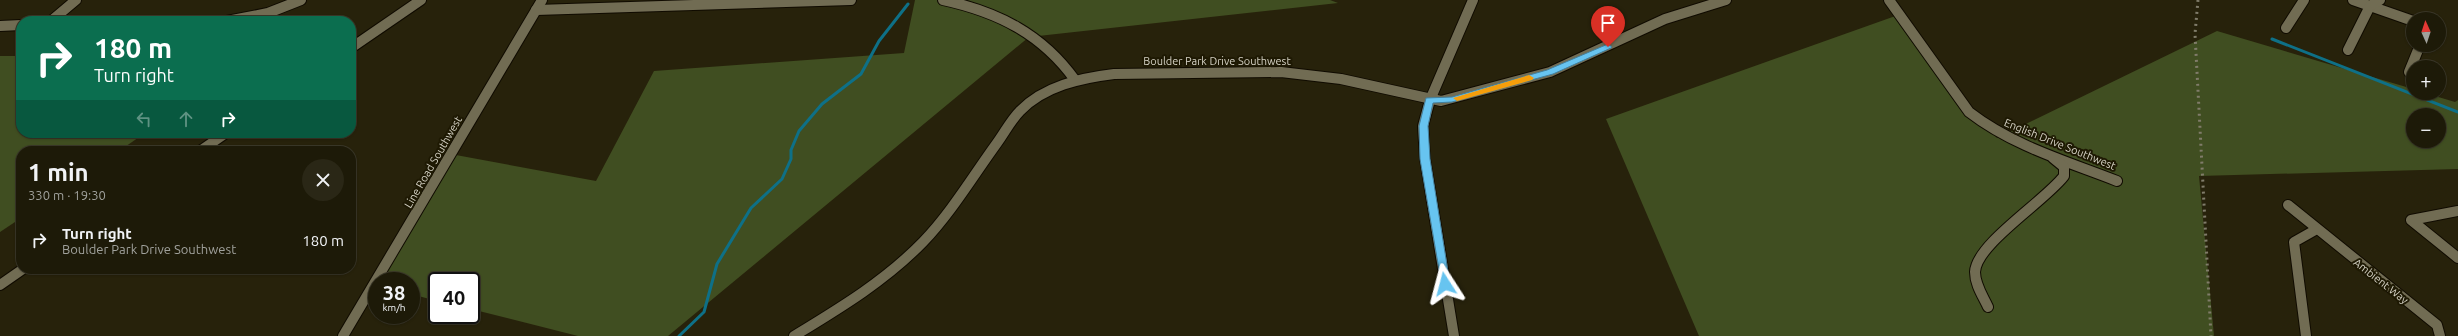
<!DOCTYPE html>
<meta charset="utf-8">
<style>
body{margin:0;font-family:Ubuntu,sans-serif;background:#2a2716;color:#f1f3f6;height:100vh;display:flex;flex-direction:column;font-size:15px;white-space:nowrap}
*{box-sizing:border-box;margin:0}
p{font-size:13px;color:#a0a19c}
.icon{flex:none;width:22px;height:22px;fill:none;stroke:currentColor;stroke-width:2;stroke-linecap:round;stroke-linejoin:round}
.map{position:relative;flex:1;overflow:hidden}
.side{position:absolute;left:16px;top:146px;width:340px;height:128px;display:flex;flex-direction:column;background:#1d1a08;border-radius:16px;box-shadow:0 1px 3px #0004,0 0 0 1px #3b3829}
.side>*{flex:none}
.top-card{position:absolute;left:16px;top:16px;width:340px;height:122px;border-radius:16px;box-shadow:0 1px 3px #0004,0 0 0 1px #3b3829;background:#0b6e4f;color:#fff;overflow:hidden}
.needle{width:26px;rotate:357deg}
.controls{position:absolute;left:2406px;top:12px;display:grid;gap:8px}
.controls a{display:grid;place-items:center;width:40px;height:40px;border-radius:50%;background:#1d1a08;box-shadow:0 1px 3px #0004,0 0 0 1px #3b3829;font-size:20px}
.speed{position:absolute;left:368px;top:272px;display:flex;gap:8px;font-size:20px;font-weight:700;text-align:center}
.speed>*{display:grid;place-content:center;width:52px;height:52px;border-radius:50%;background:#1d1a08;box-shadow:0 1px 3px #0004,0 0 0 1px #3b3829;line-height:1}
.speed small{font-size:10px;font-weight:400}
.speed .limit{border:2px solid #111;border-radius:6px;background:#fff;color:#111}
.pin{position:absolute;display:grid;place-items:center;width:34px;height:34px;color:#fff;margin:-41px -17px;border-radius:50% 50% 50% 0;rotate:-45deg;box-shadow:0 0 4px #0007}
.pin .icon{rotate:45deg}
.me{position:absolute;width:44px;margin:-22px;rotate:351deg;stroke-linejoin:round;filter:drop-shadow(0 0 3px #0008)}
.turn{display:flex;align-items:center;gap:14px;height:84px;padding:0 12px;font-size:18px}
.turn .icon{width:52px;height:52px;stroke-width:2.5}
.turn b{display:block;font-size:28px;line-height:34px}
.lanes{display:flex;align-items:center;height:38px;padding:0 12px;background:#0003;justify-content:center;gap:20px;direction:ltr}
.lanes .off{opacity:.35}
.round{display:grid;place-items:center;flex:none;width:42px;height:42px;border-radius:21px;background:#2a2716}
.overview{display:flex;align-items:center;justify-content:space-between;height:68px;padding:0 12px}
h1{font-size:24px;font-weight:600;line-height:30px}
ul{padding:0;list-style:none}
li{display:flex;align-items:center;gap:12px;height:52px;padding:0 12px}
li div{flex:1}
li b{display:block;font-size:15px}
li em{font-style:normal}
.map>svg:first-child{display:block}
.green{fill:#404e21;fill-rule:evenodd}
.lines{fill:none;stroke-linecap:round;stroke-linejoin:round}
.stream{stroke:#0e7087;stroke-width:3}
.minor-casing{stroke:#100b00;stroke-width:12}
.minor{stroke:#716c53;stroke-width:10}
.rail{stroke:#807c6a;stroke-width:3;stroke-dasharray:2 4;stroke-linecap:butt}
.route{fill:#67c4f0;stroke:#437f9c}
.slow{fill:#f59e0b}
.labels{text-anchor:middle;dominant-baseline:central;stroke-width:4;stroke-linejoin:round;paint-order:stroke}
.street-label{font-size:11px;fill:#d5d2c5;stroke:#1e1903}
</style>
<div class="map">
<svg width="2458" height="336" viewBox="0 0 2458 336">
<rect width="100%" height="100%" fill="#27220b"/>
<!-- green -->
<g class="green">
<polygon points="915,0 1330,0 1338,3 1029,37 668,336 578,336 471,309 471,281 437,281 437,301 411,294 411,281 374,280 445,153 596,181 654,71 904,53"/>
<path d="M1901,14L1978,119L1997,138L2217,31L2413,89V93H2425L2455,102L2458,100V169L2199,176L2214,336H1699L1606,119ZM2413,115H2439V141H2413Z"/>
<polygon points="0,56 21,56 21,133 145,133 119,151 21,151 21,218 0,232"/>
</g>
<g class="lines">
<!-- stream -->
<g class="stream">
<polyline points="2272,39 2458,112"/>
<polyline points="679,336 704,312 717,264 751,208 782,179 791,159 791,150 799,131 822,104 861,74 879,41 908,4"/>
</g>
<!-- minor casing -->
<g class="minor-casing">
<g id="minor">
<path d="M943,0C998,12 1042,34 1075,80"/>
<path d="M1889,0L1969,112C2013,146 2066,161 2117,181"/>
<polyline points="2353,0 2413,21"/>
<polyline points="536,10 851,0"/>
<polyline points="51,21 76,0"/>
<polyline points="227,21 268,13 301,0"/>
<polyline points="0,26 21,25"/>
<polyline points="2286,28 2304,0"/>
<polyline points="351,48 421,0"/>
<polyline points="2348,50 2370,6 2380,0"/>
<polyline points="2409,72 2420,45"/>
<polyline points="200,151 226,133"/>
<polyline points="2288,205 2437,325 2440,336"/>
<polyline points="2458,211 2411,220 2458,258"/>
<polyline points="0,285 23,269"/>
<path d="M1988,307C1983,296 1975,285 1975,272C1976,244 2045,201 2064,176V167L2053,158"/>
<polyline points="343,336 542,0"/>
<path d="M794,336C840,308 885,281 923,242C951,213 973,176 997,143C1005,132 1011,120 1020,111C1044,86 1081,78 1114,74L1281,72L1341,79L1441,101L1550,72L1665,19L1726,0"/>
<polyline points="1454,336 1425,159 1423,126 1430,100 1473,0"/>
<polyline points="2306,336 2294,242 2317,229"/>
</g>
</g>
<!-- minor -->
<use href="#minor" class="minor"/>
<!-- rail -->
<polyline class="rail" points="2198,0 2195,34 2211,336"/>
</g>
<!-- route -->
<polygon class="route" points="1608,44 1612,47 1611,48 1553,74 1452,102 1433,103 1428,126 1430,159 1450,284 1445,288 1442,287 1420,159 1419,126 1426,98 1452,97 1547,70"/>
<!-- slow -->
<polygon class="slow" points="1529,75 1534,78 1532,80 1457,101 1453,98"/>
<g class="labels">
<!-- street labels -->
<g class="street-label">
<text x="1217" y="61">Boulder Park Drive Southwest</text>
<text transform="translate(2060 144) rotate(22)">English Drive Southwest</text>
<text transform="translate(433 162) rotate(-60)">Line Road Southwest</text>
<text transform="translate(2381 281) rotate(38)">Ambient Way</text>
</g>
</g>
</svg>
<div class="controls">
<a><svg class="needle" viewBox="-14 -14 28 28"><path d="M0-13l5 13h-10z" fill="#e53935"/><path d="M0 13l5-13h-10z" fill="#a0a19c"/></svg></a>
<a>+</a>
<a>−</a>
</div>
<div class="speed"><div>38<small>km/h</small></div><div class="limit">40</div></div>
<div class="pin" style="left:1608px;top:47px;background:#d93025"><svg class="icon" aria-label="arrive" viewBox="0 0 24 24"><path d="M6 21V4h12l-3 4 3 4H6"/></svg></div>
<svg class="me" style="left:1445px;top:284px" viewBox="-20 -20 40 40"><path d="M0-17L14 15 0 8-14 15z" fill="#67c4f0" stroke="#fff" stroke-width="4"/></svg>
<div class="top-card">
<div class="turn"><svg class="icon" aria-label="right" viewBox="0 0 24 24"><path d="M7 20v-9h11M14 6l5 5-5 5"/></svg><div><b>180 m</b>Turn right</div></div>
<div class="lanes"><svg class="icon off" aria-label="left" viewBox="0 0 24 24"><path d="M17 20v-9H6M10 6l-5 5 5 5"/></svg><svg class="icon off" aria-label="ahead" viewBox="0 0 24 24"><path d="M12 20V5M6 11l6-6 6 6"/></svg><svg class="icon" aria-label="right" viewBox="0 0 24 24"><path d="M7 20v-9h11M14 6l5 5-5 5"/></svg></div>
</div>
<section class="side">
<div class="overview"><div><h1>1 min</h1><p>330 m · 19:30</p></div><a class="round"><svg class="icon" aria-label="close" viewBox="0 0 24 24"><path d="M6 6l12 12M18 6L6 18"/></svg></a></div>
<ul>
<li><svg class="icon" aria-label="right" viewBox="0 0 24 24"><path d="M7 20v-9h11M14 6l5 5-5 5"/></svg><div><b>Turn right</b><p>Boulder Park Drive Southwest</p></div><em>180 m</em></li>
</ul>
</section>
</div>
